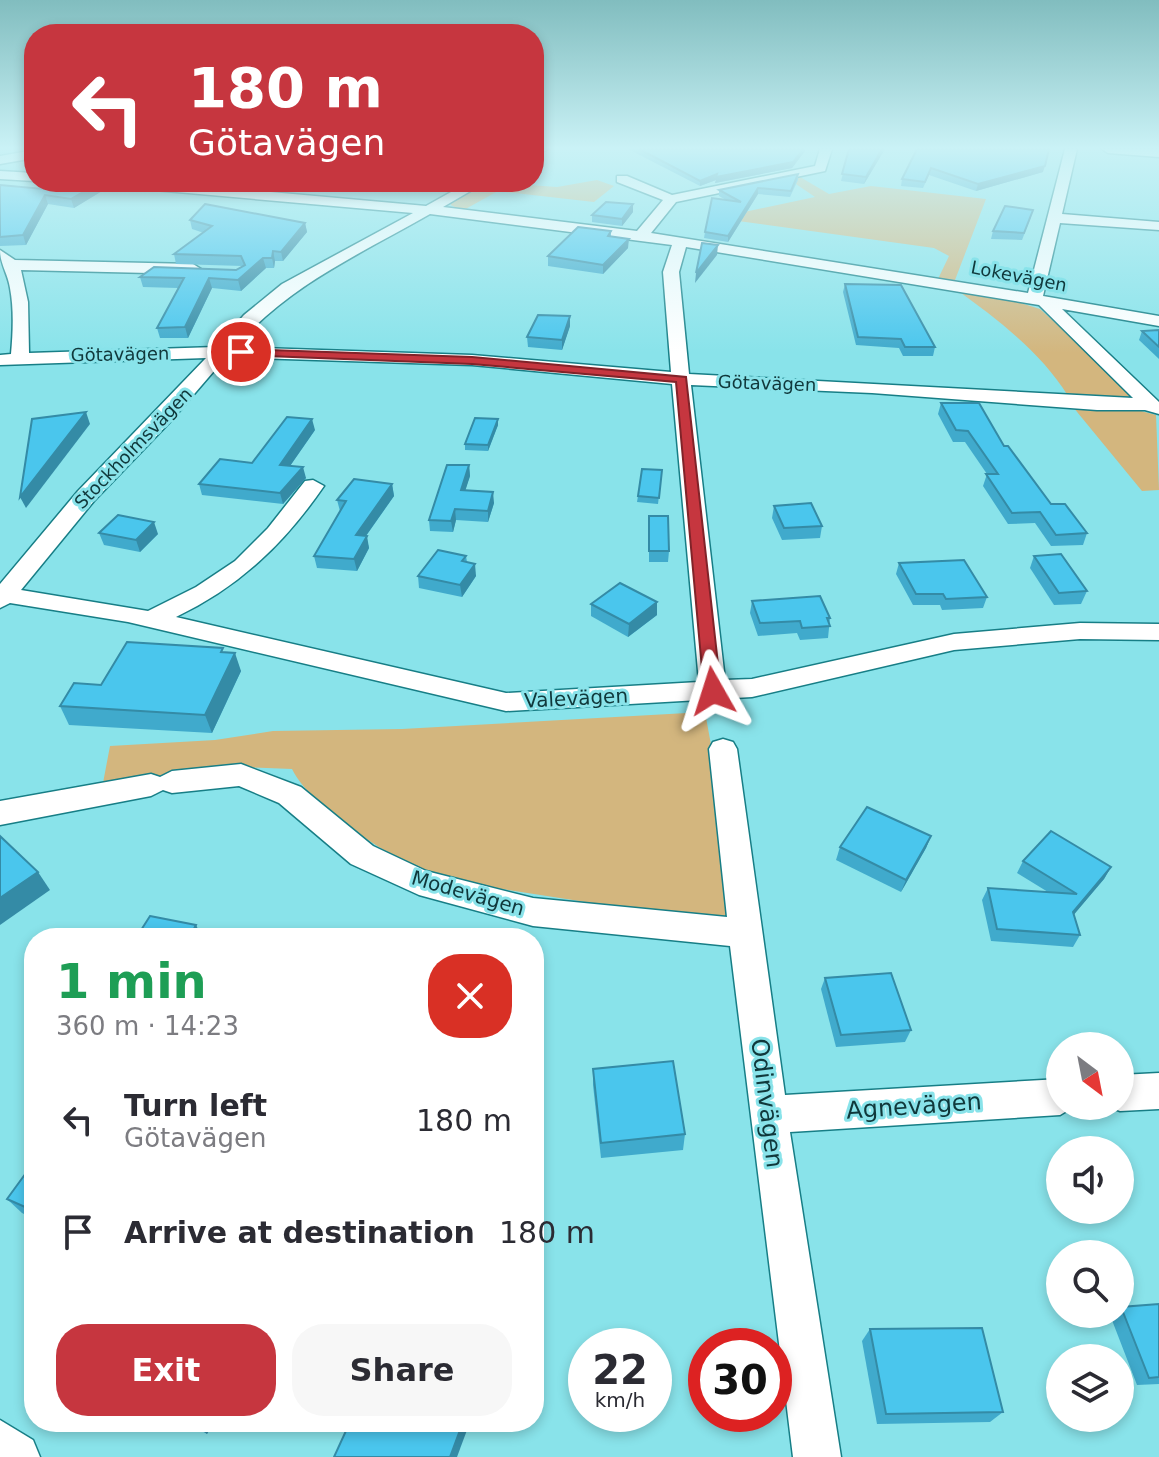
<!DOCTYPE html>
<meta charset="utf-8">
<style>
body{margin:0;font-family:"DejaVu Sans",sans-serif;background:#f7f7f7;color:#2b2b33;height:100vh;display:flex;flex-direction:column;font-size:30px;white-space:nowrap}
*{box-sizing:border-box;margin:0}
p{font-size:26px;color:#7c7c81}
.icon{flex:none;width:44px;height:44px;fill:none;stroke:currentColor;stroke-width:2;stroke-linecap:round;stroke-linejoin:round}
.map{position:relative;flex:1;overflow:hidden}
.drawer{position:absolute;left:24px;top:928px;width:520px;height:504px;display:flex;flex-direction:column;background:#fff;border-radius:32px;box-shadow:0 4px 12px #0003}
.drawer>*{flex:none}
.banner{position:absolute;left:24px;top:24px;width:520px;height:168px;border-radius:32px;box-shadow:0 4px 12px #0003;background:#c6363f;color:#fff;overflow:hidden}
.needle{width:52px;rotate:148deg}
.fabs{position:absolute;left:1046px;top:1032px;display:grid;gap:16px}
.fabs a{display:grid;place-items:center;width:88px;height:88px;border-radius:50%;background:#fff;box-shadow:0 4px 12px #0003;font-size:40px}
.speed{position:absolute;left:568px;top:1328px;display:flex;gap:16px;font-size:40px;font-weight:700;text-align:center}
.speed>*{display:grid;place-content:center;width:104px;height:104px;border-radius:50%;background:#fff;box-shadow:0 4px 12px #0003;line-height:1}
.speed small{font-size:20px;font-weight:400}
.speed .limit{border:12px solid #d22;background:#fff;color:#111}
.pin{position:absolute;display:grid;place-items:center;width:68px;height:68px;color:#fff;margin:-34px;border:4px solid #fff;border-radius:50%;box-shadow:0 2px 8px #0007}
.me{position:absolute;width:88px;margin:-44px;rotate:354deg;stroke-linejoin:round;filter:drop-shadow(0 0 6px #0008)}
.turn{display:flex;align-items:center;gap:28px;height:168px;padding:0 32px;font-size:36px}
.turn .icon{width:104px;height:104px;stroke-width:2.5}
.turn b{display:block;font-size:56px;line-height:68px}
.round{display:grid;place-items:center;flex:none;width:84px;height:84px;border-radius:32px;background:#f7f7f7}
.headline{display:flex;align-items:center;justify-content:space-between;height:136px;padding:0 32px}
h1{font-size:48px;font-weight:600;line-height:60px;color:#1e9e55}
.primary-button{display:flex;gap:16px;margin-top:auto;padding:16px 32px}
.primary-button a{flex:1;height:92px;border-radius:32px;background:#c6363f;color:#fff;font-size:32px;font-weight:600;line-height:92px;text-align:center}
.primary-button a+a{background:#f7f7f7;color:#2b2b33}
ul{padding:0;list-style:none}
li{display:flex;align-items:center;gap:24px;height:112px;padding:0 32px}
li div{flex:1}
li b{display:block;font-size:30px}
li em{font-style:normal}
.map>svg:first-child{display:block}
.green{fill:#d3b67e}
.lines{fill:none;stroke-linecap:round;stroke-linejoin:round}
.minor-casing{stroke:#177e86;stroke-width:3}
.minor{fill:#fff;fill-rule:evenodd}
.wall{fill:#40aacc}
.shaded-wall{fill:#348ba6}
.building{fill:#4ac6ed;stroke:#348ba6;stroke-width:2}
.route{fill:#c6363f;stroke:#812329;stroke-width:2}
.labels{text-anchor:middle;dominant-baseline:central;stroke-width:6;stroke-linejoin:round;paint-order:stroke}
.far-street-label{font-size:18px;fill:#10383b;stroke:#89e3ea}
.street-label{font-size:20px;fill:#10383b;stroke:#89e3ea}
.near-street-label{font-size:24px;fill:#10383b;stroke:#89e3ea}
</style>
<div class="map">
<svg width="1159" height="1457" viewBox="0 0 1159 1457">
<rect width="100%" height="100%" fill="#89e3ea"/>
<!-- green -->
<g class="green">
<polygon points="800,177 829,194 871,186 986,199 955,280 938,279 949,256 934,248 716,218 815,197 790,180"/>
<polygon points="597,180 614,186 594,202 498,191 462,211 451,205 451,201 487,182 557,187"/>
<path d="M957,290L1005,298L1040,309L1131,390L1129,397L1068,396C1042,353 997,319 957,290Z"/>
<polygon points="1073,407 1130,408 1156,415 1159,490 1142,491"/>
<path d="M705,712L718,783L731,901L726,917L709,921L437,879C395,859 313,811 292,769L238,767L103,783L110,746L215,740L273,731L402,729Z"/>
</g>
<g class="lines">
<!-- minor casing -->
<g class="minor-casing">
<g id="minor">
<polygon points="534,149 548,149 534,157"/>
<path d="M820,149H832L825,171L676,202L651,233L1028,293L1065,149H1077L1062,214L1159,222V230L1060,223L1043,296L1159,316V326L1062,309L1159,402V414L1145,410H1097L872,393L691,385L725,680L752,679L954,634L1080,623L1159,624V640L1080,639L954,650L752,697L506,711L128,622L10,603L0,608V584L78,491L206,358L0,365V355L11,354C13,332 14,309 10,288C8,274 0,264 0,250L15,260L193,264L201,269L193,274L21,270L28,302L29,353L216,347L244,315L282,284L413,213L109,186L102,182H161L426,206L469,182H486L443,207L637,231L663,200L617,182V176H627L672,195L815,166ZM430,214L672,245L663,272L671,372L472,355L235,347C289,285 360,254 430,214ZM686,247L1039,305L1133,398L689,374L679,272ZM226,357L472,365L672,384L699,682L506,693L176,617C239,587 284,544 324,486L313,480L305,481L268,528L235,561L196,587L148,611L21,590L94,501L171,421Z"/>
<polygon points="1102,149 1159,149 1159,157 1108,153"/>
<polygon points="34,150 34,158 0,164 0,156"/>
<polygon points="0,171 34,173 34,181 0,179"/>
<polygon points="723,739 733,742 737,749 785,1095 1060,1079 1060,1106 1075,1106 1060,1115 790,1132 841,1457 793,1457 730,946 533,926 419,895 351,864 279,803 239,786 172,793 163,790 151,796 0,825 0,801 151,774 160,777 172,771 241,764 301,787 373,846 426,871 533,898 727,917 709,749 713,742"/>
<polygon points="1159,1073 1159,1109 1120,1111 1107,1106 1120,1106 1120,1075"/>
<polygon points="0,1420 33,1440 40,1457 0,1457"/>
</g>
</g>
<!-- minor -->
<use href="#minor" class="minor"/>
</g>
<!-- wall -->
<g class="wall">
<polygon points="628,149 805,149 805,151 792,168 715,183 716,180 700,186"/>
<polygon points="849,149 885,149 864,184 841,181"/>
<polygon points="917,149 1043,172 976,191 929,175 923,188 901,186 902,179"/>
<polygon points="798,174 798,180 790,197 758,194 728,242 704,238 705,232 726,200 719,196 719,190"/>
<polygon points="0,185 43,189 107,188 74,208 48,204 26,245 0,246"/>
<polygon points="633,212 622,226 592,222 592,215"/>
<polygon points="1031,217 1022,240 991,239 993,231"/>
<polygon points="190,220 305,223 307,232 283,261 275,261 274,268 266,268 241,291 212,288 188,338 160,338 157,328 178,288 143,287 140,277 236,270 243,266 176,264 174,254 204,233 192,229"/>
<polygon points="611,231 611,237 628,248 603,274 548,266 548,256"/>
<polygon points="845,284 935,347 933,356 903,356 899,348 856,345 843,292"/>
<polygon points="570,326 562,350 528,347 527,337"/>
<polygon points="1159,330 1159,359 1139,340 1142,331"/>
<polygon points="941,403 1004,446 1051,504 1087,533 1083,545 1051,546 1035,523 1008,524 983,486 987,474 965,442 953,442 938,414"/>
<polygon points="498,419 498,425 488,451 465,450 465,444"/>
<polygon points="315,430 290,466 306,478 283,504 202,495 199,484 252,463"/>
<polygon points="469,465 470,476 465,490 494,503 488,522 456,520 453,532 430,531 429,520"/>
<polygon points="662,470 658,504 637,502 638,496"/>
<polygon points="392,484 394,496 366,536 369,548 357,571 317,568 314,556 340,511 337,500"/>
<polygon points="774,506 822,526 820,538 782,540 772,518"/>
<polygon points="649,526 669,551 668,562 649,562"/>
<polygon points="99,533 158,534 140,552 104,545"/>
<polygon points="466,556 467,562 476,576 462,597 419,588 418,576"/>
<polygon points="1034,556 1087,591 1081,604 1054,605 1030,568"/>
<polygon points="899,563 987,597 983,608 942,610 940,605 913,605 896,574"/>
<polygon points="752,601 830,618 828,638 800,640 797,633 758,636 750,613"/>
<polygon points="591,604 657,615 628,637 591,616"/>
<polygon points="224,652 241,671 212,733 69,725 60,706 101,685"/>
<polygon points="931,836 926,848 901,892 836,860 840,847"/>
<polygon points="1023,861 1111,867 1104,879 1074,914 1080,935 1073,947 991,941 982,900 988,888 1048,892 1017,873"/>
<polygon points="825,978 911,1030 905,1042 836,1047 821,989"/>
<polygon points="593,1069 685,1134 683,1150 601,1158 593,1085"/>
<polygon points="34,1162 34,1219 22,1213 7,1199"/>
<polygon points="1159,1304 1159,1384 1137,1385 1110,1315 1112,1314 1120,1314 1121,1307"/>
<polygon points="870,1329 1003,1412 990,1422 877,1424 862,1341"/>
<polygon points="186,1422 214,1422 207,1434"/>
</g>
<!-- shaded-wall -->
<g class="shaded-wall">
<polygon points="805,149 805,151 792,168 715,183 716,180 700,186 700,181 717,174"/>
<polygon points="882,149 885,149 864,184 866,177"/>
<polygon points="1045,166 1043,172 976,191 978,184"/>
<polygon points="100,182 105,182 107,188 74,208 71,199"/>
<polygon points="758,188 758,194 728,242 728,236"/>
<polygon points="45,195 48,204 26,245 23,235"/>
<polygon points="633,204 633,212 622,226 622,219"/>
<polygon points="305,223 307,232 283,261 281,252"/>
<polygon points="629,239 628,248 603,274 603,265"/>
<polygon points="718,245 717,255 695,283 696,273"/>
<polygon points="273,251 275,261 274,268 272,258"/>
<polygon points="263,258 266,268 241,291 238,280"/>
<polygon points="209,278 212,288 188,338 185,327"/>
<polygon points="570,316 570,326 562,350 562,340"/>
<polygon points="86,412 90,424 26,508 20,497"/>
<polygon points="312,419 315,430 283,476 280,465"/>
<polygon points="498,419 498,425 488,451 488,445"/>
<polygon points="469,465 470,476 462,501 461,490"/>
<polygon points="303,467 306,478 283,504 280,493"/>
<polygon points="392,484 394,496 358,547 356,535"/>
<polygon points="493,492 494,503 488,522 488,511"/>
<polygon points="455,509 456,520 453,532 451,521"/>
<polygon points="154,522 158,534 140,552 136,540"/>
<polygon points="367,536 369,548 357,571 354,559"/>
<polygon points="475,564 476,576 462,597 460,585"/>
<polygon points="657,602 657,615 628,637 629,624"/>
<polygon points="235,653 241,671 212,733 205,715"/>
<polygon points="931,836 926,848 901,892 906,880"/>
<polygon points="1111,867 1104,879 1066,924 1073,912"/>
<polygon points="38,872 50,890 0,925 0,898"/>
<polygon points="196,925 202,937 189,938"/>
<polygon points="202,1422 214,1422 207,1434 199,1427"/>
<polygon points="463,1422 470,1422 457,1457 450,1457"/>
</g>
<!-- building -->
<g class="building">
<polygon points="639,149 804,149 793,162 716,177 717,174 700,181"/>
<polygon points="849,149 882,149 866,177 842,174"/>
<polygon points="917,149 1049,149 1045,166 978,184 931,168 925,182 902,179"/>
<polygon points="798,174 791,191 758,188 728,236 705,232 712,198 741,202 719,190"/>
<polygon points="44,182 100,182 71,199 45,195 23,235 0,237 0,185 43,189"/>
<polygon points="606,202 633,204 622,219 592,215"/>
<polygon points="205,204 305,223 281,252 273,251 272,258 263,258 238,280 209,278 185,327 157,328 184,278 140,277 154,267 236,270 245,265 241,256 174,254 212,226 190,220"/>
<polygon points="1005,206 1033,210 1024,233 993,231"/>
<polygon points="578,227 611,231 608,236 629,239 603,265 548,256"/>
<polygon points="702,243 718,245 696,273"/>
<polygon points="845,284 901,285 935,347 905,347 901,339 858,337"/>
<polygon points="538,315 570,316 562,340 527,337"/>
<polygon points="1159,330 1159,347 1142,331"/>
<polygon points="941,403 979,403 1004,446 1008,446 1051,504 1065,504 1087,533 1056,535 1040,512 1012,513 986,474 998,474 968,431 956,430"/>
<polygon points="86,412 20,497 32,419"/>
<polygon points="287,417 312,419 280,465 303,467 280,493 199,484 220,459 252,463"/>
<polygon points="475,418 498,419 488,445 465,444"/>
<polygon points="447,465 469,465 461,490 493,492 488,511 455,509 451,521 429,520"/>
<polygon points="642,469 662,470 659,498 638,496"/>
<polygon points="354,479 392,484 356,535 367,536 354,559 314,556 346,501 337,500"/>
<polygon points="811,503 822,526 784,528 774,506"/>
<polygon points="118,515 154,522 136,540 99,533"/>
<polygon points="649,516 668,516 669,551 649,551"/>
<polygon points="438,550 466,556 462,561 475,564 460,585 418,576"/>
<polygon points="1061,554 1087,591 1059,593 1034,556"/>
<polygon points="964,560 987,597 946,599 943,594 916,594 899,563"/>
<polygon points="620,583 657,602 629,624 591,604"/>
<polygon points="820,596 830,618 827,618 830,626 802,628 800,621 760,623 752,601"/>
<polygon points="127,642 223,648 221,652 235,653 205,715 60,706 74,683 101,685"/>
<polygon points="867,807 931,836 906,880 840,847"/>
<polygon points="1051,831 1111,867 1073,912 1080,935 997,929 988,888 1077,894 1023,861"/>
<polygon points="0,836 38,872 0,898"/>
<polygon points="150,916 196,925 189,938 136,938"/>
<polygon points="891,973 911,1030 841,1035 825,978"/>
<polygon points="673,1061 685,1134 601,1143 593,1069"/>
<polygon points="34,1162 34,1211 7,1199"/>
<polygon points="1159,1304 1159,1377 1149,1378 1121,1307"/>
<polygon points="982,1328 1003,1412 886,1414 870,1329"/>
<polygon points="190,1422 202,1422 199,1427"/>
<polygon points="350,1422 463,1422 450,1457 334,1457"/>
</g>
<!-- sky -->
<linearGradient id="sky" x2="0" y2="1"><stop stop-color="#81bdbf"/><stop offset="0.42" stop-color="#caf2f6"/><stop offset="1" stop-color="#caf2f6" stop-opacity="0"/></linearGradient>
<rect width="1159" height="353" fill="url(#sky)"/>
<!-- route -->
<polygon class="route" points="237,349 472,357 686,377 721,691 719,695 706,695 704,691 676,382 472,364 241,355"/>
<g class="labels">
<!-- far-street labels -->
<g class="far-street-label">
<text transform="translate(1019 276) rotate(11)">Lokevägen</text>
<text transform="translate(120 354) rotate(-1)">Götavägen</text>
<text transform="translate(767 383) rotate(2)">Götavägen</text>
<text transform="translate(133 448) rotate(-46)">Stockholmsvägen</text>
</g>
<!-- street labels -->
<g class="street-label">
<text transform="translate(576 698) rotate(-3)">Valevägen</text>
<text transform="translate(468 893) rotate(16)">Modevägen</text>
</g>
<!-- near-street labels -->
<g class="near-street-label">
<text transform="translate(767 1103) rotate(83)">Odinvägen</text>
<text transform="translate(914 1106) rotate(-4)">Agnevägen</text>
</g>
</g>
</svg>
<div class="fabs">
<a><svg class="needle" viewBox="-14 -14 28 28"><path d="M0-13l5 13h-10z" fill="#e53935"/><path d="M0 13l5-13h-10z" fill="#7c7c81"/></svg></a>
<a><svg class="icon" aria-label="sound" viewBox="0 0 24 24"><path d="M4 9h4l5-4v14l-5-4H4zM17 9q2 3 0 6"/></svg></a>
<a><svg class="icon" aria-label="search" viewBox="0 0 24 24"><circle cx="10" cy="10" r="6"/><path d="M15 15l6 6"/></svg></a>
<a><svg class="icon" aria-label="layers" viewBox="0 0 24 24"><path d="M12 4l9 5-9 5-9-5zM3 14l9 5 9-5"/></svg></a>
</div>
<div class="speed"><div>22<small>km/h</small></div><div class="limit">30</div></div>
<div class="pin" style="left:241px;top:352px;background:#d93025"><svg class="icon" aria-label="arrive" viewBox="0 0 24 24"><path d="M6 21V4h12l-3 4 3 4H6"/></svg></div>
<svg class="me" style="left:713px;top:691px" viewBox="-20 -20 40 40"><path d="M0-17L14 15 0 8-14 15z" fill="#c6363f" stroke="#fff" stroke-width="4"/></svg>
<div class="banner">
<div class="turn"><svg class="icon" aria-label="left" viewBox="0 0 24 24"><path d="M17 20v-9H6M10 6l-5 5 5 5"/></svg><div><b>180 m</b>Götavägen</div></div>
</div>
<section class="drawer">
<div class="headline"><div><h1>1 min</h1><p>360 m · 14:23</p></div><a class="round" style="background:#d93025;color:#fff"><svg class="icon" aria-label="close" viewBox="0 0 24 24"><path d="M6 6l12 12M18 6L6 18"/></svg></a></div>
<ul>
<li><svg class="icon" aria-label="left" viewBox="0 0 24 24"><path d="M17 20v-9H6M10 6l-5 5 5 5"/></svg><div><b>Turn left</b><p>Götavägen</p></div><em>180 m</em></li>
<li><svg class="icon" aria-label="arrive" viewBox="0 0 24 24"><path d="M6 21V4h12l-3 4 3 4H6"/></svg><div><b>Arrive at destination</b></div><em>180 m</em></li>
</ul>
<div class="primary-button"><a>Exit</a><a>Share</a></div>
</section>
</div>
